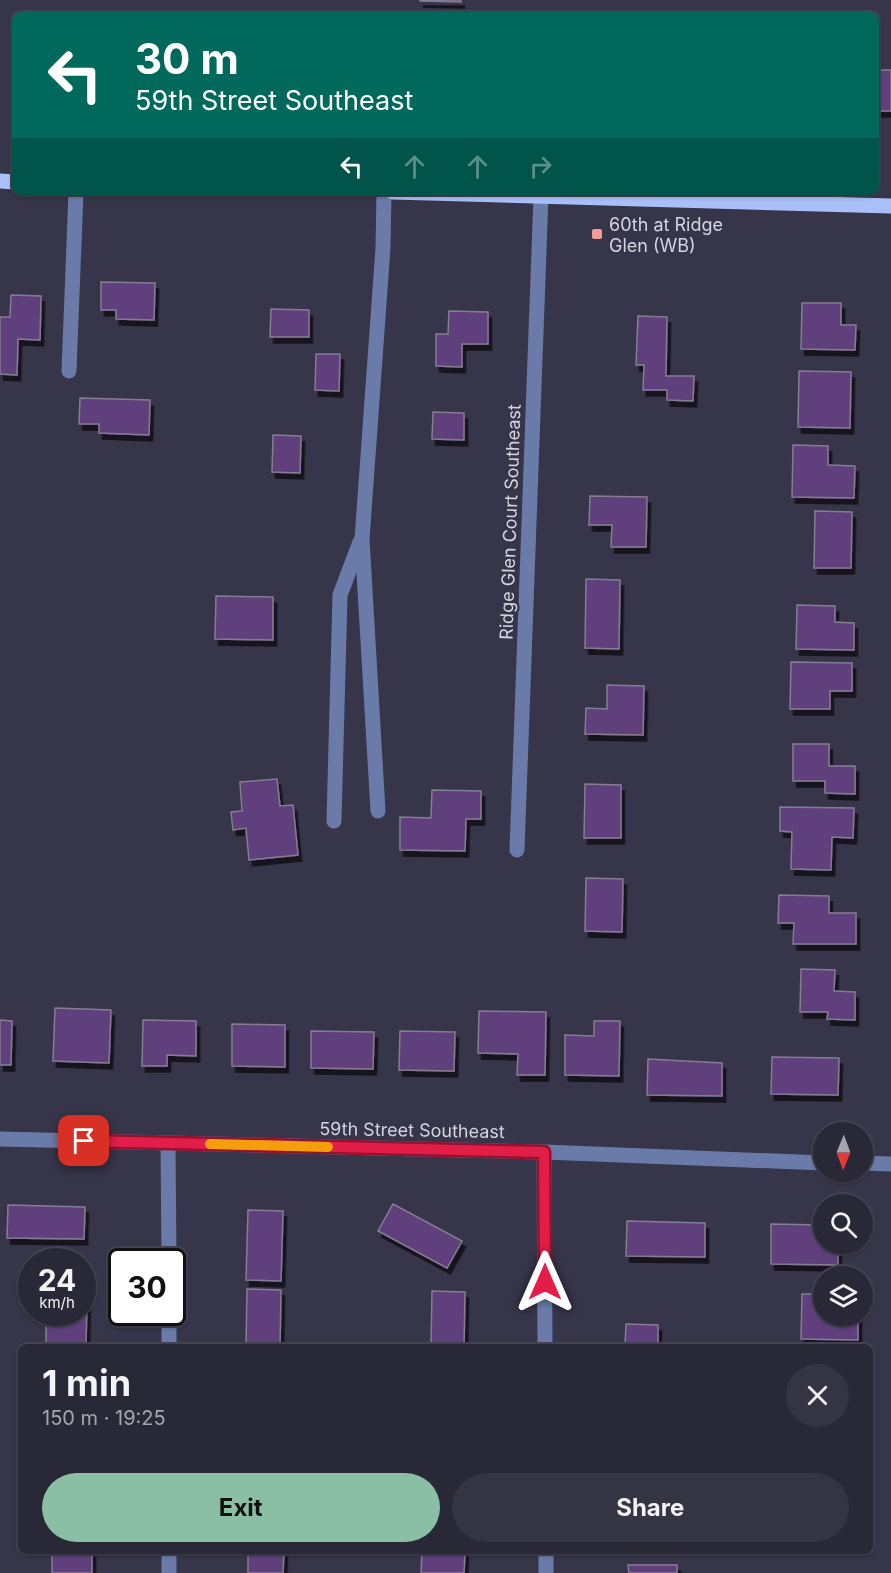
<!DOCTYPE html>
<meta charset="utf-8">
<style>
body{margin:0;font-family:Inter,sans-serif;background:#343442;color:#f1f3f6;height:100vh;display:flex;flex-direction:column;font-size:22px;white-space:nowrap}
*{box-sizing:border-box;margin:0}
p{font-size:20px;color:#a5a6ad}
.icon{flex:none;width:33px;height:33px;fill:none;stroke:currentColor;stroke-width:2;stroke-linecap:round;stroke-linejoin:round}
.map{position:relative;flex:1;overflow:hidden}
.drawer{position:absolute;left:18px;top:1344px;width:855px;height:210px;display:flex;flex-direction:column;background:#282837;border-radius:9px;box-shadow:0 2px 4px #0004,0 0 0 2px #444452}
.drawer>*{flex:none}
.hud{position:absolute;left:12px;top:12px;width:867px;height:183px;border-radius:9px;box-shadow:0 2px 4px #0004,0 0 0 2px #444452;background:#00695c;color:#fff;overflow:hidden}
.needle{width:39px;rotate:181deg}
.controls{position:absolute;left:813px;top:1122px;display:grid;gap:12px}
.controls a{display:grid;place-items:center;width:60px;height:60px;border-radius:50%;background:#282837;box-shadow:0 2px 4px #0004,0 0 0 2px #444452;font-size:30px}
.speed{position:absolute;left:18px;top:1248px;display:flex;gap:12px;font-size:30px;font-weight:700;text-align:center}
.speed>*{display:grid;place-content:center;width:78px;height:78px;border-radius:50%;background:#282837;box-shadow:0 2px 4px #0004,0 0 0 2px #444452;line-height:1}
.speed small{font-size:15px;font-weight:400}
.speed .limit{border:3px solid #111;border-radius:9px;background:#fff;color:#111}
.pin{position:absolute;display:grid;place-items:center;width:51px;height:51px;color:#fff;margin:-26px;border-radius:12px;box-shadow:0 3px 9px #0006}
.me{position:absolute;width:66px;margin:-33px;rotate:0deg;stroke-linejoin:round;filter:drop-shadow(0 0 4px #0008)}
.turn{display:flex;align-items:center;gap:21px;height:126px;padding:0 24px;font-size:27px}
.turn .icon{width:78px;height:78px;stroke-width:2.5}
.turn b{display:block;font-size:42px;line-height:51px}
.lanes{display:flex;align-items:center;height:57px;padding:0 24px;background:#0003;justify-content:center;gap:30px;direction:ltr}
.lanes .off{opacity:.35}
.round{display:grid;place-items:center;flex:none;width:63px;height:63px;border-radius:32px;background:#343442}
.headline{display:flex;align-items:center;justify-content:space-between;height:102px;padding:0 24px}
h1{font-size:36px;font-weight:700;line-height:45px}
.cta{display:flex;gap:12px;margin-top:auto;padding:12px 24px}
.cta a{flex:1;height:69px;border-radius:36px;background:#8abfa5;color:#111;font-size:24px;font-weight:700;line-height:69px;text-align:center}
.cta a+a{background:#343442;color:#f1f3f6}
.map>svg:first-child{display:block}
.building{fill:#5e3f7d;stroke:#867c92;stroke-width:1.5;filter:url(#shadow)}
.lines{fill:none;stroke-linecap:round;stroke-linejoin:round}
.minor{stroke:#6a7ba9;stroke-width:15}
.major{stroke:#a9bff7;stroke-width:15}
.route-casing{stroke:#92132f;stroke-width:15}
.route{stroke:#e11d48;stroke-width:10}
.slow{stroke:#f59e0b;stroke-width:10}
.poi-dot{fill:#f59b9a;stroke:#363549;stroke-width:2}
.labels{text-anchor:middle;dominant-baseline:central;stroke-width:4.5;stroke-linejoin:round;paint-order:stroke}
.poi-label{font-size:18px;fill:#d5d4e1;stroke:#363549;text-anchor:start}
.street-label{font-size:18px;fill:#d5d4e1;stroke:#363549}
</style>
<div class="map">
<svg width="891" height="1573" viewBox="0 0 891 1573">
<defs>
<filter id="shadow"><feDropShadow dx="3.5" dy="6" stdDeviation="0" flood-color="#0009"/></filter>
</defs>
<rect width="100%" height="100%" fill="#363549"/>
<!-- building -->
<g class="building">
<polygon points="420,0 461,0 461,2 420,1"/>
<rect x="876" y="70" width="15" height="41"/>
<polygon points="101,282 155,283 154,320 116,319 116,310 101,310"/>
<polygon points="11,295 41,296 40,340 18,339 17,375 0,374 0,317 10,317"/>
<polygon points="802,303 841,303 841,325 856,325 855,350 801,349"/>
<polygon points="271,309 309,310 309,337 270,337"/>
<polygon points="449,311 488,312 488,344 462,344 462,367 436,366 436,334 448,334"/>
<polygon points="638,316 667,317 666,376 694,376 693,401 667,400 667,390 643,390 644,365 636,365"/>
<polygon points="316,354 340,354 339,391 315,390"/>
<polygon points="799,371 851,372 850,428 798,427"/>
<polygon points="80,398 150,400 149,435 99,433 99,424 79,424"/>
<polygon points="433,412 464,413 464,440 432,439"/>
<polygon points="273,435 301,436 300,473 272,472"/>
<polygon points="793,445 828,446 828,465 855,466 854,498 792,497"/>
<polygon points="590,496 647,497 646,547 611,547 612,525 589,525"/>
<polygon points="815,511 852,512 851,568 814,568"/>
<polygon points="586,579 620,580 619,649 585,648"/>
<polygon points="216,596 273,597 273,640 215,639"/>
<polygon points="797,605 835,606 835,622 854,623 854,650 796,649"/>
<polygon points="791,662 852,663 852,691 830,691 830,709 790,709"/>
<polygon points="607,685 644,686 643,735 585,734 586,708 607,709"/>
<polygon points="793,744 829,744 829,766 855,766 855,794 825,793 825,781 793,781"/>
<polygon points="277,779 280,806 293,805 298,855 249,860 246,828 233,830 231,812 242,811 240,782"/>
<polygon points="585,784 621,785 621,838 584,838"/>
<polygon points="432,790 481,791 481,819 466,819 465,851 400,850 400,817 431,818"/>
<polygon points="780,807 854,808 853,838 832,837 831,870 791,869 792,832 780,831"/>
<polygon points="586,878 623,879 622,932 585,931"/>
<polygon points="779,895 829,896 829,913 856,913 856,944 793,944 794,923 778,923"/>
<polygon points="801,969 835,970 834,991 855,992 855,1020 827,1019 828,1012 800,1012"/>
<polygon points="55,1008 111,1010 109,1063 53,1061"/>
<polygon points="479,1011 546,1012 545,1075 517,1075 518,1054 478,1053"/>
<polygon points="0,1020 12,1021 11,1065 0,1065"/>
<polygon points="143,1020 196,1021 196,1056 167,1055 167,1066 142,1066"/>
<polygon points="594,1021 620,1021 619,1076 565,1075 565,1035 594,1036"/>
<polygon points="232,1024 285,1025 285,1067 232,1066"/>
<polygon points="311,1031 374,1032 373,1069 311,1068"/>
<polygon points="400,1031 455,1032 454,1071 399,1070"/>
<polygon points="772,1057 839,1058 838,1095 771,1094"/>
<polygon points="648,1059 722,1063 722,1096 647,1095"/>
<polygon points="393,1204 462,1241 447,1268 378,1231"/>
<polygon points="8,1205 85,1207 84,1239 7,1238"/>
<polygon points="248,1210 283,1211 281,1281 246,1280"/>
<polygon points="627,1221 705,1223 705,1257 626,1256"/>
<polygon points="771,1224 824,1225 824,1244 838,1244 838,1265 771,1264"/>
<polygon points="247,1289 281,1290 280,1347 246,1347"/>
<polygon points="432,1291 465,1292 464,1347 431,1347"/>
<polygon points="82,1294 87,1294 86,1347 46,1346 46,1312 82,1312"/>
<polygon points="802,1294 824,1294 824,1316 858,1316 858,1340 801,1339"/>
<polygon points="626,1324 658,1325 658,1347 625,1347"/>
<rect x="52" y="1551" width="40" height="22"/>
<polygon points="248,1551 284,1551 283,1573 248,1573"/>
<polygon points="422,1551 465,1551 464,1573 421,1573"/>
<polygon points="628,1565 677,1565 677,1573 629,1573"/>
</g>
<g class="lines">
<!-- minor -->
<g class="minor">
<polyline points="69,371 76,192"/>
<polyline points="378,811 362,539 383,248 384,192"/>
<polyline points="334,821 340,595 360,542"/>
<polyline points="517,850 541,196"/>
<polyline points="0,1139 544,1152 824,1163"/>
<polyline points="168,1143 169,1262"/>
<polyline points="544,1152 545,1347"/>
<polyline points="862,1163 891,1164"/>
<polyline points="169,1312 169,1347"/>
<polyline points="169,1551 169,1573"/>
<polyline points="546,1551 546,1573"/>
</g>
<!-- major -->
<g class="major">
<polyline points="0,181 15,182"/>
<polyline points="393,192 891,206"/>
</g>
</g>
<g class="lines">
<!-- route casing -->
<g class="route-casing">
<polyline id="route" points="84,1141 544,1152 545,1282"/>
</g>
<!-- route -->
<use href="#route" class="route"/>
<!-- slow -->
<polyline class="slow" points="210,1144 328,1147"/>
</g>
<!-- markers -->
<rect class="poi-dot" x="591" y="228" width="12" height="12" rx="3"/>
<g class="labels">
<!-- poi labels -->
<g class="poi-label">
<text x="609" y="224">60th at Ridge<tspan x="609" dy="21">Glen (WB)</tspan></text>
</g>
<!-- street labels -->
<g class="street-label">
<text transform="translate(510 522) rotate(-88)">Ridge Glen Court Southeast</text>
<text transform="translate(412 1130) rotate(1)">59th Street Southeast</text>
</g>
</g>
</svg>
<div class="controls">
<a><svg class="needle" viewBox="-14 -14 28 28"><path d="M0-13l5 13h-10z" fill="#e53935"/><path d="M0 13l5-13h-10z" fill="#a5a6ad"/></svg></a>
<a><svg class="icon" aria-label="search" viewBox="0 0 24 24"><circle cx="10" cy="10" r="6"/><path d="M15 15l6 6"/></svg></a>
<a><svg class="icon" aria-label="layers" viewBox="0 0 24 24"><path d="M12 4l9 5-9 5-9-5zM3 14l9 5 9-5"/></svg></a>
</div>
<div class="speed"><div>24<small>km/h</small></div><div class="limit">30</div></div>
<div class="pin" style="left:84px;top:1141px;background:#d93025"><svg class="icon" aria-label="arrive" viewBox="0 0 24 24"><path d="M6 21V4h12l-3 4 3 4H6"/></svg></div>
<svg class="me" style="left:545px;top:1282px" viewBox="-20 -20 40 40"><path d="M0-17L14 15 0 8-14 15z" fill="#e11d48" stroke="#fff" stroke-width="4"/></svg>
<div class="hud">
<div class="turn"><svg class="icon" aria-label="left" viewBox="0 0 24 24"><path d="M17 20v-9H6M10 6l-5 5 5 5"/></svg><div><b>30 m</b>59th Street Southeast</div></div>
<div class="lanes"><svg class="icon" aria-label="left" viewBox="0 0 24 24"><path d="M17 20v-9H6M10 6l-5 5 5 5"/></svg><svg class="icon off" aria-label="ahead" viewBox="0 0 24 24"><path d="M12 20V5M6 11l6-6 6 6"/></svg><svg class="icon off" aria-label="ahead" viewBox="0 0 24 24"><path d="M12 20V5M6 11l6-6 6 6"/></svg><svg class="icon off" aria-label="right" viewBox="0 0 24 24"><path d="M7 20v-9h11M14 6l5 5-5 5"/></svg></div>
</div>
<section class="drawer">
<div class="headline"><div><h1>1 min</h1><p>150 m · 19:25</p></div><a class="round"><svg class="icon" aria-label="close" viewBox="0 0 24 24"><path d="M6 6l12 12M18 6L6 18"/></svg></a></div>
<div class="cta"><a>Exit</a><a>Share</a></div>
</section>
</div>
